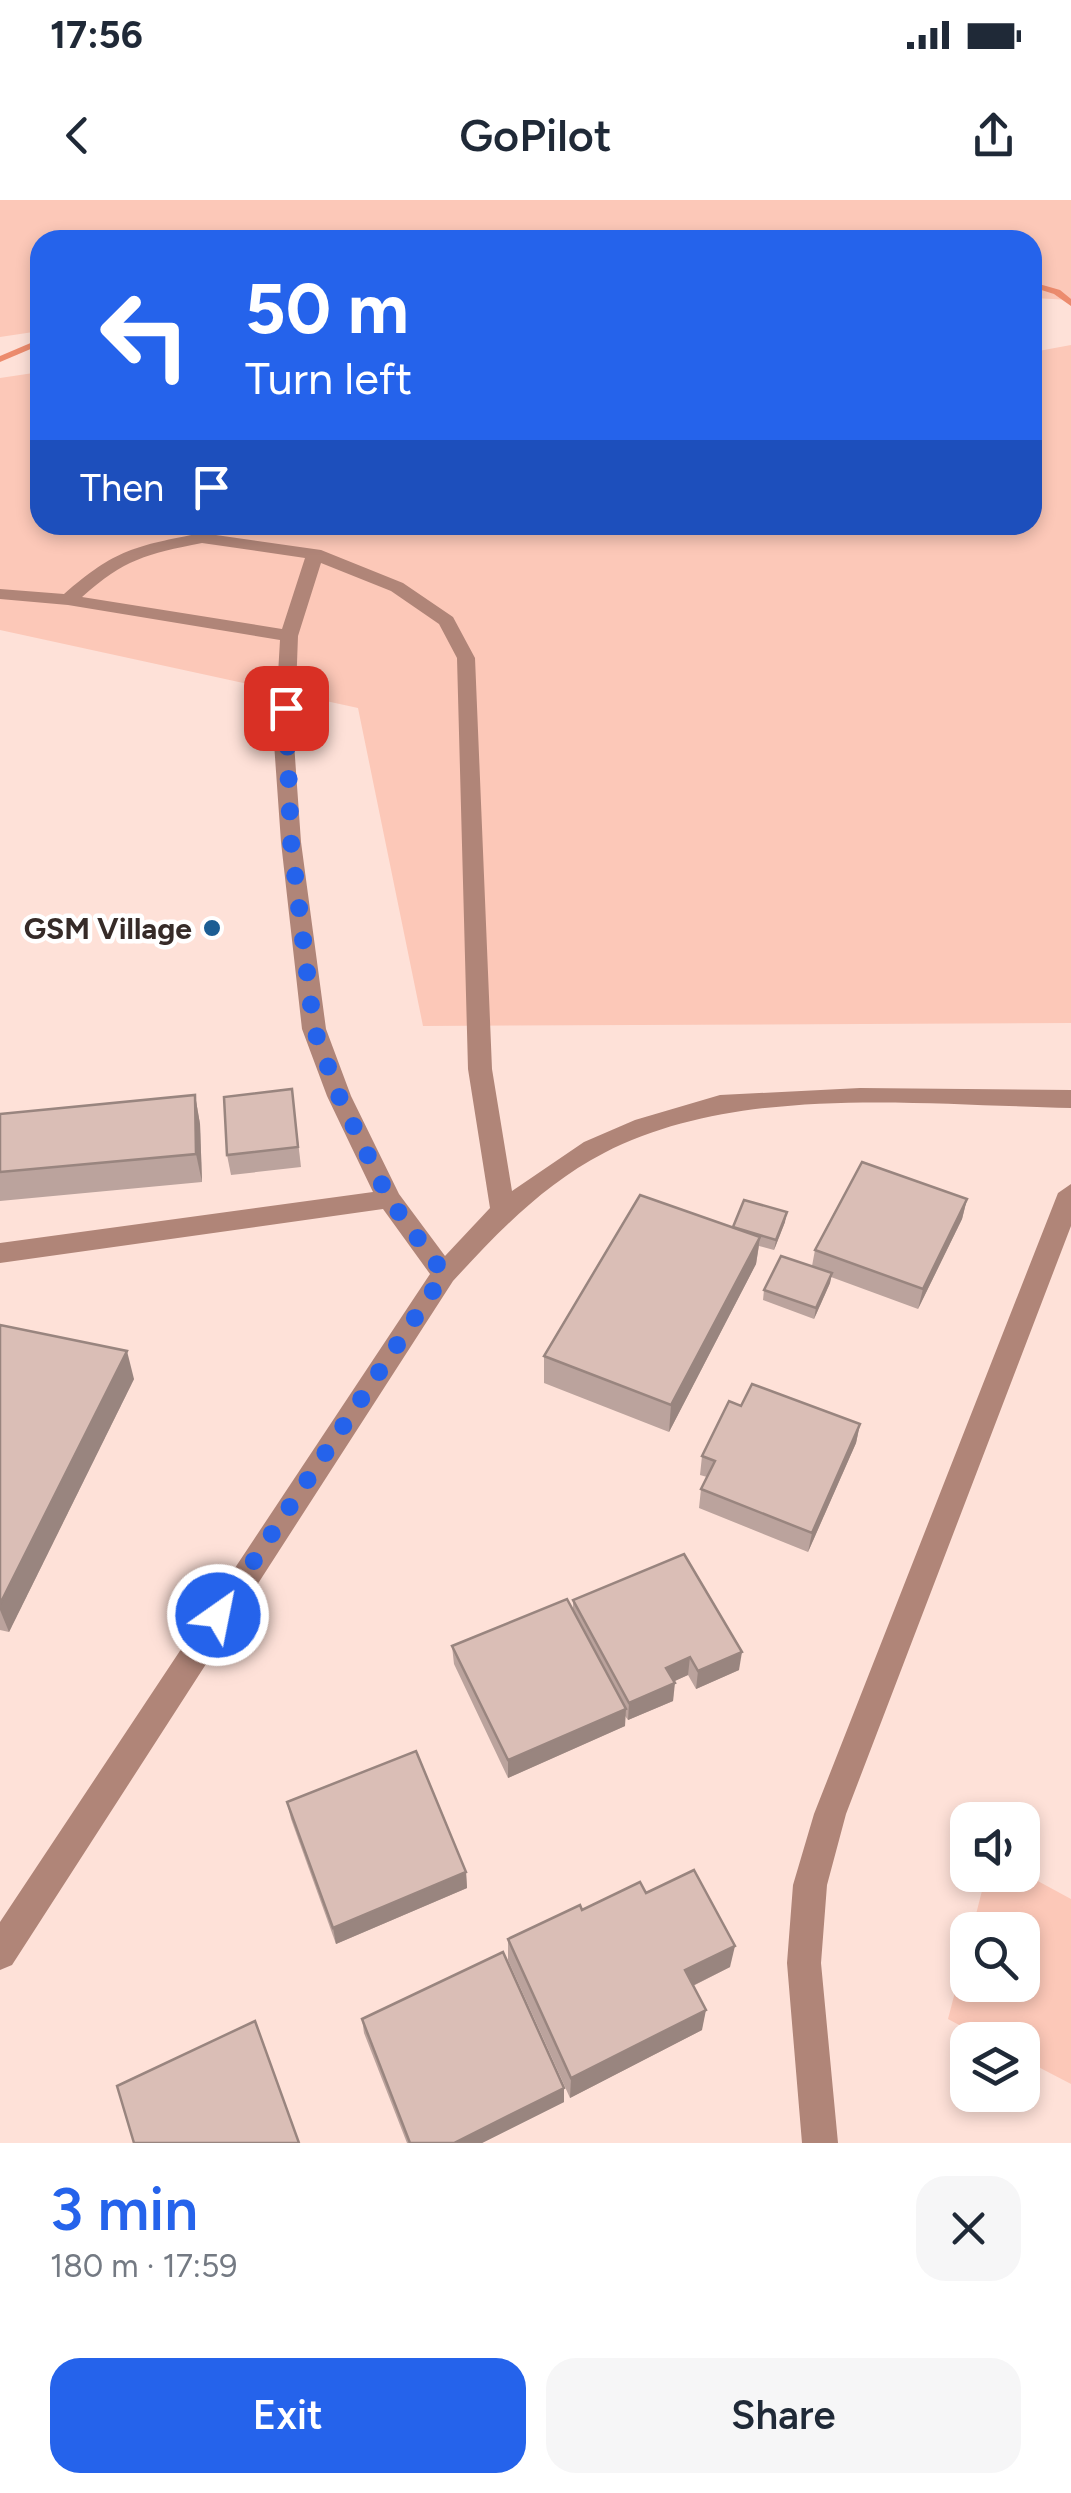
<!DOCTYPE html>
<meta charset="utf-8">
<style>
body{margin:0;font-family:Figtree,sans-serif;background:#f6f6f7;color:#1f2937;height:100vh;display:flex;flex-direction:column;font-size:38px;white-space:nowrap}
*{box-sizing:border-box;margin:0}
p{font-size:32px;color:#747a83}
.icon{flex:none;width:55px;height:55px;fill:none;stroke:currentColor;stroke-width:2;stroke-linecap:round;stroke-linejoin:round}
.map{position:relative;height:1943px;overflow:hidden}
.sheet{display:flex;flex-direction:column;background:#fff;flex:1}
.sheet>*{flex:none}
.banner{position:absolute;left:30px;top:30px;width:1012px;height:305px;border-radius:30px;box-shadow:0 5px 15px #0003;background:#2563eb;color:#fff;overflow:hidden}
.buttons{position:absolute;left:950px;top:1602px;display:grid;gap:20px}
.buttons a{display:grid;place-items:center;width:90px;height:90px;border-radius:20px;background:#fff;box-shadow:0 5px 15px #0003;font-size:50px}
.pin{position:absolute;display:grid;place-items:center;width:85px;height:85px;color:#fff;margin:-42px;border-radius:20px;box-shadow:0 5px 15px #0006}
.me{position:absolute;width:110px;margin:-55px;rotate:33deg;stroke-linejoin:round;filter:drop-shadow(0 0 8px #0008)}
.turn{display:flex;align-items:center;gap:35px;height:210px;padding:0 50px;font-size:45px}
.turn .icon{width:130px;height:130px;stroke-width:2.5}
.turn b{display:block;font-size:70px;line-height:85px}
.then{display:flex;align-items:center;height:95px;padding:0 50px;background:#0003;gap:20px;font-size:38px}
.round{display:grid;place-items:center;flex:none;width:105px;height:105px;border-radius:30px;background:#f6f6f7}
.summary{display:flex;align-items:center;justify-content:space-between;height:170px;padding:0 50px}
h1{font-size:60px;font-weight:600;line-height:75px;color:#2563eb}
.action{display:flex;gap:20px;margin-top:auto;padding:20px 50px}
.action a{flex:1;height:115px;border-radius:30px;background:#2563eb;color:#fff;font-size:40px;font-weight:600;line-height:115px;text-align:center}
.action a+a{background:#f6f6f7;color:#1f2937}
.status{display:flex;justify-content:space-between;align-items:center;height:70px;padding:0 50px;background:#fff;direction:ltr}
.status svg{height:28px;fill:currentColor}
header{display:flex;justify-content:space-between;align-items:center;height:130px;padding:0 50px;background:#fff;font-size:45px;font-weight:600}
.map>svg:first-child{display:block}
.green{fill:#fcc8b8}
.lines{fill:none;stroke-linecap:round;stroke-linejoin:round}
.stream{fill:#ec8b6d;fill-rule:evenodd}
.minor{fill:#b08578;fill-rule:evenodd}
.wall{fill:#bba39d}
.shaded-wall{fill:#99857f}
.building{fill:#dabeb6;stroke:#99857f;stroke-width:2.5}
.route{stroke:#2563eb;stroke-width:18;stroke-dasharray:0 32.4}
.poi-dot{fill:#1c5d93;stroke:#fff;stroke-width:4}
.labels{text-anchor:middle;dominant-baseline:central;stroke-width:9;stroke-linejoin:round;paint-order:stroke}
.poi-label{font-size:30px;font-weight:bold;fill:#362b28;stroke:#fff;text-anchor:end}
</style>
<div class="status"><b>17:56</b><svg viewBox="0 0 49 12"><path d="M0 12V9h3v3zM5 12V6h3v6zM10 12V3h3v9zM15 12V0h3v12zM26 1h20v11H26zM47 4h2v5h-2z"/></svg></div>
<header><svg class="icon" aria-label="back" viewBox="0 0 24 24"><path d="M15 5l-7 7 7 7"/></svg>GoPilot<svg class="icon" aria-label="share" viewBox="0 0 24 24"><path d="M12 15V3M7 8l5-5 5 5M5 13v7h14v-7"/></svg></header>
<div class="map">
<svg width="1071" height="1943" viewBox="0 0 1071 1943">
<rect width="100%" height="100%" fill="#fee1d8"/>
<!-- green -->
<g class="green">
<polygon points="0,0 1071,0 1071,100 1033,98 1032,40 40,40 40,131 0,137"/>
<polygon points="1071,145 1071,823 423,826 358,508 0,430 0,178 40,172 40,325 1032,325 1033,152"/>
<polygon points="1023,1673 1071,1699 1071,1884 1023,1859 1022,1840 987,1840 948,1819 967,1746 968,1785 1022,1785 1022,1730 972,1730 986,1675"/>
</g>
<g class="lines">
<!-- stream -->
<g class="stream">
<polygon points="1032,82 1060,90 1071,99 1071,106 1054,94 1032,87"/>
<polygon points="40,90 40,98 36,95"/>
<polygon points="40,139 40,145 0,162 0,156"/>
</g>
<!-- minor -->
<g class="minor">
<path d="M202,333L321,350L403,383L453,417L475,458L492,869L512,991L584,942L635,920L720,895L860,888L1071,890V908C922,905 740,883 604,953C544,984 498,1032 453,1081L12,1765L0,1770V1722L430,1074L383,1009L0,1063V1043L373,992L327,896L302,829L281,642L274,543L280,440L68,405L0,399V389L64,394C116,349 135,346 202,333ZM202,343L305,358L282,429L82,397C125,359 146,354 202,343ZM321,363L391,391L439,424L457,458L468,869L490,1008L445,1056L399,994L351,896L326,829L301,642L294,543L298,436Z"/>
<polygon points="1071,984 1071,1026 846,1614 827,1685 821,1763 838,1943 802,1943 787,1763 793,1685 814,1614 1058,993"/>
</g>
</g>
<!-- wall -->
<g class="wall">
<polygon points="292,889 301,967 231,975 227,955"/>
<polygon points="195,895 200,924 202,982 0,1001 0,914"/>
<polygon points="967,999 962,1019 918,1109 831,1077 830,1083 814,1119 763,1100 764,1090 812,1066 815,1050"/>
<polygon points="785,1022 774,1050 759,1046 756,1064 669,1232 544,1183 544,1156 733,1027"/>
<polygon points="0,1125 134,1179 9,1432 0,1430"/>
<polygon points="741,1206 860,1224 856,1243 808,1352 699,1308 701,1289 707,1277 700,1275 702,1256"/>
<polygon points="573,1400 739,1470 696,1489 688,1475 674,1481 673,1501 628,1520 625,1516 625,1526 508,1578 454,1464 452,1446 573,1411"/>
<polygon points="287,1602 466,1672 467,1688 336,1744 291,1619"/>
<polygon points="646,1693 730,1767 693,1786 702,1830 570,1898 508,1760 508,1739 582,1710"/>
<polygon points="362,1819 564,1888 564,1902 482,1943 407,1943 364,1833"/>
</g>
<!-- shaded-wall -->
<g class="shaded-wall">
<polygon points="195,895 200,924 202,982 196,954"/>
<polygon points="967,999 962,1019 918,1109 923,1089"/>
<polygon points="787,1012 785,1022 774,1050 776,1040"/>
<polygon points="760,1037 756,1064 669,1232 671,1205"/>
<polygon points="832,1073 830,1083 814,1119 816,1108"/>
<polygon points="127,1151 134,1179 9,1432 0,1410 0,1404"/>
<polygon points="860,1224 856,1243 808,1352 812,1333"/>
<polygon points="742,1452 739,1470 696,1489 698,1471"/>
<polygon points="690,1457 688,1475 664,1486 666,1468"/>
<polygon points="675,1483 673,1501 628,1520 629,1503"/>
<polygon points="626,1509 625,1526 508,1578 508,1560"/>
<polygon points="466,1672 467,1688 336,1744 333,1728"/>
<polygon points="735,1746 730,1767 682,1791 685,1770"/>
<polygon points="706,1810 702,1830 570,1898 571,1878"/>
<polygon points="564,1888 564,1902 482,1943 454,1943"/>
</g>
<!-- building -->
<g class="building">
<polygon points="292,889 298,947 227,955 224,897"/>
<polygon points="195,895 196,954 0,972 0,914"/>
<polygon points="862,962 967,999 923,1089 815,1050"/>
<polygon points="640,995 760,1037 671,1205 544,1156"/>
<polygon points="744,1000 787,1012 776,1040 733,1027"/>
<polygon points="781,1056 832,1073 816,1108 764,1090"/>
<polygon points="0,1125 127,1151 0,1404"/>
<polygon points="752,1184 860,1224 812,1333 701,1289 715,1261 702,1256 729,1201 741,1206"/>
<polygon points="684,1354 742,1452 698,1471 690,1457 666,1468 675,1483 629,1503 573,1400"/>
<polygon points="567,1399 626,1509 508,1560 452,1446"/>
<polygon points="416,1551 466,1672 333,1728 287,1602"/>
<polygon points="694,1670 735,1746 685,1770 706,1810 571,1878 508,1739 580,1705 582,1710 640,1682 646,1693"/>
<polygon points="503,1752 564,1888 454,1943 410,1943 362,1819"/>
<polygon points="255,1821 299,1943 134,1943 117,1886"/>
</g>
<g class="lines">
<!-- route -->
<polyline class="route" points="218,1415 444,1074 389,999 339,896 314,829 291,642 286,508"/>
</g>
<!-- markers -->
<circle class="poi-dot" cx="212" cy="728" r="10"/>
<g class="labels">
<!-- poi labels -->
<g class="poi-label">
<text x="192" y="728">GSM Village</text>
</g>
</g>
</svg>
<div class="buttons">
<a><svg class="icon" aria-label="sound" viewBox="0 0 24 24"><path d="M4 9h4l5-4v14l-5-4H4zM17 9q2 3 0 6"/></svg></a>
<a><svg class="icon" aria-label="search" viewBox="0 0 24 24"><circle cx="10" cy="10" r="6"/><path d="M15 15l6 6"/></svg></a>
<a><svg class="icon" aria-label="layers" viewBox="0 0 24 24"><path d="M12 4l9 5-9 5-9-5zM3 14l9 5 9-5"/></svg></a>
</div>
<div class="pin" style="left:286px;top:508px;background:#d93025"><svg class="icon" aria-label="arrive" viewBox="0 0 24 24"><path d="M6 21V4h12l-3 4 3 4H6"/></svg></div>
<svg class="me" style="left:218px;top:1415px" viewBox="-20 -20 40 40"><circle r="17" fill="#2563eb" stroke="#fff" stroke-width="3"/><path d="M0-11L8 9 0 5-8 9z" fill="#fff"/></svg>
<div class="banner">
<div class="turn"><svg class="icon" aria-label="left" viewBox="0 0 24 24"><path d="M17 20v-9H6M10 6l-5 5 5 5"/></svg><div><b>50 m</b>Turn left</div></div>
<div class="then">Then<svg class="icon" aria-label="arrive" viewBox="0 0 24 24"><path d="M6 21V4h12l-3 4 3 4H6"/></svg></div>
</div>
</div>
<section class="sheet">
<div class="summary"><div><h1>3 min</h1><p>180 m · 17:59</p></div><a class="round"><svg class="icon" aria-label="close" viewBox="0 0 24 24"><path d="M6 6l12 12M18 6L6 18"/></svg></a></div>
<div class="action"><a>Exit</a><a>Share</a></div>
</section>
